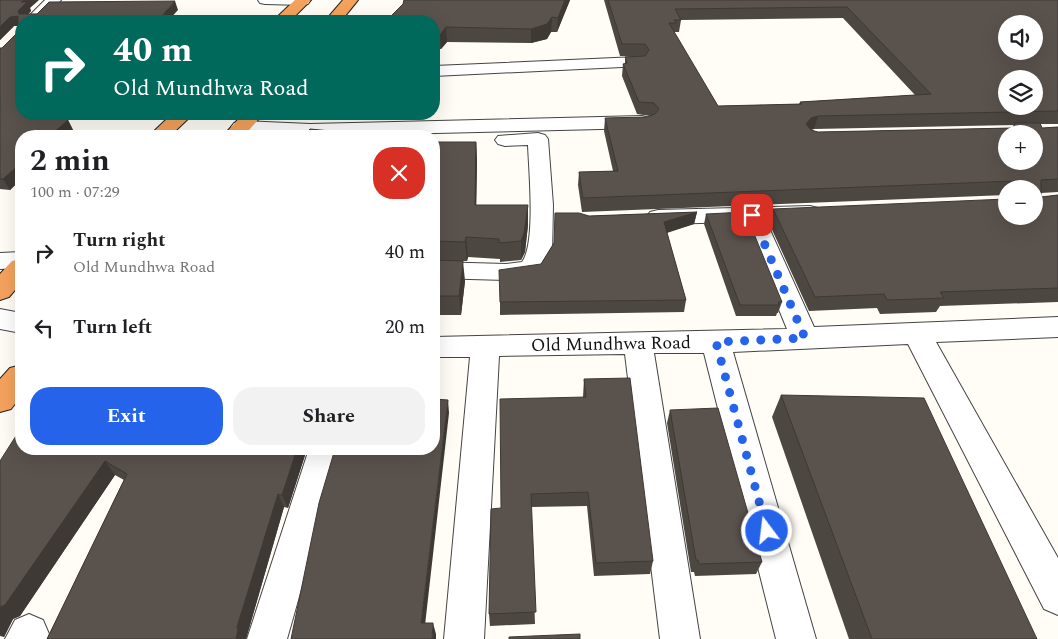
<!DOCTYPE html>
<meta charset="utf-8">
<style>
body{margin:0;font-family:Spectral,serif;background:#f2f2f2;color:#202124;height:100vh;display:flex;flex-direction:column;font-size:19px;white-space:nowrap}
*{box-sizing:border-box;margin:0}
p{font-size:16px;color:#757577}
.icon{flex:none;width:28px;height:28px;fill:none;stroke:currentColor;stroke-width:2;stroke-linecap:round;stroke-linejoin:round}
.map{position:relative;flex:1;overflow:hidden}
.panel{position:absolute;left:15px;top:130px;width:425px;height:325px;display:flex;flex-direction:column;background:#fff;border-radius:20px;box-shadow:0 5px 20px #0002}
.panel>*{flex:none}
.hud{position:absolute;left:15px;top:15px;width:425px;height:105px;border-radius:20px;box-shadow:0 5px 20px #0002;background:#00695c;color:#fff;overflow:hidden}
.controls{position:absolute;left:998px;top:15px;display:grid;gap:10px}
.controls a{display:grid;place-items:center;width:45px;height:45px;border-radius:50%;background:#fff;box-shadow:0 5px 20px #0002;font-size:25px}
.pin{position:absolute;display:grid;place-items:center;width:42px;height:42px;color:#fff;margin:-21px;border-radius:10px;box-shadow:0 2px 8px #0006}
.me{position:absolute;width:55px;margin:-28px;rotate:345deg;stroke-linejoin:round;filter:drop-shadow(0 0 4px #0008)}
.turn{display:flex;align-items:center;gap:18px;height:105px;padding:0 15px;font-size:22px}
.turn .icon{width:65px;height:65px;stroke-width:2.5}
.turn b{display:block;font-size:35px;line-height:42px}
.round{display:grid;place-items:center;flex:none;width:52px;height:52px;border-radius:20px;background:#f2f2f2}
.summary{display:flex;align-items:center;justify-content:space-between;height:85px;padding:0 15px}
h1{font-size:30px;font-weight:700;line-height:38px}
.action{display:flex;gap:10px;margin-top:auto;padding:10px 15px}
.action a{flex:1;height:58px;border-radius:20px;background:#2563eb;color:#fff;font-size:20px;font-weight:700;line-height:58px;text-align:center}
.action a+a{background:#f2f2f2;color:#202124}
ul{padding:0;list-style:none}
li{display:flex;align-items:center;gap:15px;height:75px;padding:0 15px}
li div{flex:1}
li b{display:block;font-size:19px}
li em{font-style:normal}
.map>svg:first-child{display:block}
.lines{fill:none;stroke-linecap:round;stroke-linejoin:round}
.minor-casing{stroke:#444;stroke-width:2}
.highway-casing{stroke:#222;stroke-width:2}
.minor{fill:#fff;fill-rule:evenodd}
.highway{fill:#f5a25d;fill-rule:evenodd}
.wall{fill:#4d4742;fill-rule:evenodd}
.shaded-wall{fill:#3f3936}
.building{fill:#5a524d;stroke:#3f3936;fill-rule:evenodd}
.route{stroke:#2563eb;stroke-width:9;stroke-dasharray:0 16.2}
.labels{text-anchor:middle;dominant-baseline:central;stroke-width:5;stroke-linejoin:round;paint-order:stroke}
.street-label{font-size:18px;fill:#111;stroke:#fff}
</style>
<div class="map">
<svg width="1058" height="639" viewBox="0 0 1058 639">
<rect width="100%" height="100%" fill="#fffdf5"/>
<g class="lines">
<!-- minor casing -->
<g class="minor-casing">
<g id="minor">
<polygon points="45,0 61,0 41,21 24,21"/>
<polygon points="258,0 310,0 310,1 308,4 303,5 265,4 260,3"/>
<polygon points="637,57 643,58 646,62 643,66 434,76 434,66"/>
<polygon points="642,116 649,118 652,122 649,126 642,128 310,136 241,133 234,131 231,127 234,123 241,121 310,124"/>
<path d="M538,133L545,135L548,139L553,205L552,255L539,275L506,280L434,278V262L506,264L522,262C536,243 529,171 528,145L505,146L498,144L495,140L498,136Z"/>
<polygon points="810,206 818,208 822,213 818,218 810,220 766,221 814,327 1058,317 1058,337 936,342 1058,558 1058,615 1044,609 908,344 733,352 816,639 776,639 704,353 654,353 700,639 660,639 625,354 499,356 484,639 444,639 470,357 434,357 434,337 787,329 743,222 658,224 650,222 646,217 650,212 658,210"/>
<polygon points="21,252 21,268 0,269 0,253"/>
<polygon points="0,309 21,313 21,333 0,329"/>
<polygon points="309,449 341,449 287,639 247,639"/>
<polygon points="29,614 43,620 49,634 47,639 5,639 15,620"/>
</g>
</g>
<!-- highway casing -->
<g class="highway-casing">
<g id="highway">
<polygon points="295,0 311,0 290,21 273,21"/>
<polygon points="343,0 358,0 341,21 325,21"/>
<polygon points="172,114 193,114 170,136 149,136"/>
<polygon points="243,114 263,114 244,136 223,136"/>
<polygon points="21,259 21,283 9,297 0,300 0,274 12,261"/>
<polygon points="21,365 21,396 11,409 0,412 0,379 10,368"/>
</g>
</g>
<!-- minor -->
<use href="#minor" class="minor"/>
<!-- highway -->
<use href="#highway" class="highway"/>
</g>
<!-- wall -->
<g class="wall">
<polygon points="0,0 30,8 31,11 28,14 178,10 21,21 21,114 68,120 73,130 10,190 0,189 0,48 2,48 18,32 18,26 14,26 0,40"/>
<polygon points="404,0 570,0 557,32 551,32 547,39 531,43 447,42 441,49 434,49 434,21 403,4"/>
<path d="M604,0H1058V124H1040L1042,128L1058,127V192L1041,193V197L1058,195V302L940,306L936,312L880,314L877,308L809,311L769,223L773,209L1006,216L1034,189H1006V195L582,212L578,185L579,172L613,171L604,131L605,118L647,117L650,116L637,114L622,76L623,64H625V57L638,56H620ZM843,18L915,95L800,102L799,104L718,106L674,33L675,32H679L681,20ZM1014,125L1012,128L818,132L811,130L814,129Z"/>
<polygon points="434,142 476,142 477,161 476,205 528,205 528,225 525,252 521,260 500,262 500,259 468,257 467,261 454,261 465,281 461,315 434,315"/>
<polygon points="697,212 694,224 667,233 686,300 684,312 500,315 500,302 541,264 554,243 589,216"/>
<polygon points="706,214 782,302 778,313 777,313 776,316 736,316 704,224"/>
<polygon points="584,379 653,561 650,574 594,576 587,506 531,507 535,624 490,626 489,614 501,508 583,397"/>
<polygon points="781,395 1037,639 849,639 772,417"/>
<polygon points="670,410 762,562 756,574 695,576 694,572 691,572 667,423"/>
<polygon points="307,449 288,508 284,507 246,639 47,639 124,480 115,475 20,616 13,619 4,637 0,636 0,461"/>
</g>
<!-- shaded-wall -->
<g class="shaded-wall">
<polygon points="24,0 39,0 30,8 31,11 23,20 18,11 21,2"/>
<polygon points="565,0 570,0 557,32 558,18"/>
<polygon points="175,1 178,10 168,21 157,21"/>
<polygon points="18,16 21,25 14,26 0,40 0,27 10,17"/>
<polygon points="552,17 551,32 547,39 531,43 531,29"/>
<polygon points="446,27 447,42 441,49 440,35"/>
<polygon points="818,116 814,129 806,131 806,124 811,118"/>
<polygon points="68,120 73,130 66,136 50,136"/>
<polygon points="476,142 477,161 476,224 475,205"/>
<polygon points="21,163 21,179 10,190 3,179"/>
<polygon points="528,205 528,225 525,252 521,260 521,241"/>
<polygon points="697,212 694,224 662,234 664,222"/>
<polygon points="466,237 468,257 467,261 465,242"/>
<polygon points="463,261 465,281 461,315 459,296"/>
<polygon points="448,400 449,413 424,634 421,623"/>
<polygon points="297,449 307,449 288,508 282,495"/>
<polygon points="105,461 115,475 20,616 13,619 4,637 0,634 0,607"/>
<polygon points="278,494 284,507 246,639 236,639 237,627"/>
<polygon points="433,623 436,634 436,639 432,639"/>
</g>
<!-- building -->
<g class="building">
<polygon points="0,0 24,0 21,2 27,2 18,11 19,14 37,14 49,2 175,1 157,21 21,21 21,114 62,114 68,120 50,136 21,136 21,163 3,179 0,179 0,48 2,48 18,32 18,16 10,17 0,27"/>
<polygon points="404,0 565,0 558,18 552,17 547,24 531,29 446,27 440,35 434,34 434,21 386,21 403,4"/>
<path d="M608,0H1058V111L818,116L811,118L806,124L811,130L818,132L1013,128L1015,123H1040L1042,128L1058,127V179L1041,180V197L1058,195V288L940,292L944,298L887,300L884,294L815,297L773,209L1006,199V216H1034V189H1016L1015,181L583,198L579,172L618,171L605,118L647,117L655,114L659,109L654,103L639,102L623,64L627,63L625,57L645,56L649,50L645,44H622ZM847,7L931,94L800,102L802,104L718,106L669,23H676L674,20H681L675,9ZM1006,24H1034V51H1006ZM1006,79H1034V106H1006ZM1006,134H1034V161H1006Z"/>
<polygon points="310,129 361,134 360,136 304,136"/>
<polygon points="434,142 476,142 475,205 528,205 524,233 521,241 499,243 499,239 466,237 465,242 434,241"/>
<polygon points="697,212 664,222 686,300 500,302 499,270 541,264 554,243 555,213 579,213 589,216"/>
<polygon points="745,212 782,302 778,302 779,305 740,305 706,214"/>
<polygon points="434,260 463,261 459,296 434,296"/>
<polygon points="630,378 653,561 596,563 588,492 531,494 536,612 489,614 491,509 501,508 500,399 586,397 584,379"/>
<polygon points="781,395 924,398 1037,639 872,639"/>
<polygon points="434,399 448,400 421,623 433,623 432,639 291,639 319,503 335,449 434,449"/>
<polygon points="718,408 762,562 699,564 698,560 696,560 670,410"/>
<polygon points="21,428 21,449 297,449 282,495 278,494 237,627 238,630 236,639 47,639 127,474 105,461 5,605 0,607 0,461"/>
<polygon points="580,634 580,639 509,639 509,637"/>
</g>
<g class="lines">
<!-- route -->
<polyline class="route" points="752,215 805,338 716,342 767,531"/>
</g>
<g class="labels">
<!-- street labels -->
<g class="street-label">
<text transform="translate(611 344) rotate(-1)">Old Mundhwa Road</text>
</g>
</g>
</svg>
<div class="controls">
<a><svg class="icon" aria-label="sound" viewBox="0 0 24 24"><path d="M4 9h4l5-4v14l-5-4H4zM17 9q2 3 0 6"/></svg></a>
<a><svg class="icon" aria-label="layers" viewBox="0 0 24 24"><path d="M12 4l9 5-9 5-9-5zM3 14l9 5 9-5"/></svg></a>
<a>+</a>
<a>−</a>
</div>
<div class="pin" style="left:752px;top:215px;background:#d93025"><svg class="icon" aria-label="arrive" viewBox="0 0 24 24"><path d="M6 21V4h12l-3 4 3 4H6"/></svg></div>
<svg class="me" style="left:767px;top:531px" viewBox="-20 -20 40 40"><circle r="17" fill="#2563eb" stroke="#fff" stroke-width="3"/><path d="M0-11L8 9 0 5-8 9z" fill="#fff"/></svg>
<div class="hud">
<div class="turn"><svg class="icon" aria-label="right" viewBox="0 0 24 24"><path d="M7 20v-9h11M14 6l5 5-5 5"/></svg><div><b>40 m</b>Old Mundhwa Road</div></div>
</div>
<section class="panel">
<div class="summary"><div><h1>2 min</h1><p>100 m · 07:29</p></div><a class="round" style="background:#d93025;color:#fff"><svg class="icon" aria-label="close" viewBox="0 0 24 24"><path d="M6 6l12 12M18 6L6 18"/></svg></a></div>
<ul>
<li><svg class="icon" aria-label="right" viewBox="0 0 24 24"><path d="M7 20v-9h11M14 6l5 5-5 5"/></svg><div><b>Turn right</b><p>Old Mundhwa Road</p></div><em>40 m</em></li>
<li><svg class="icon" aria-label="left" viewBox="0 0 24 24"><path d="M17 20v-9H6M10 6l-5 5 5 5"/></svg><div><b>Turn left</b></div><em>20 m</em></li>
</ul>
<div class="action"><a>Exit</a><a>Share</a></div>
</section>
</div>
